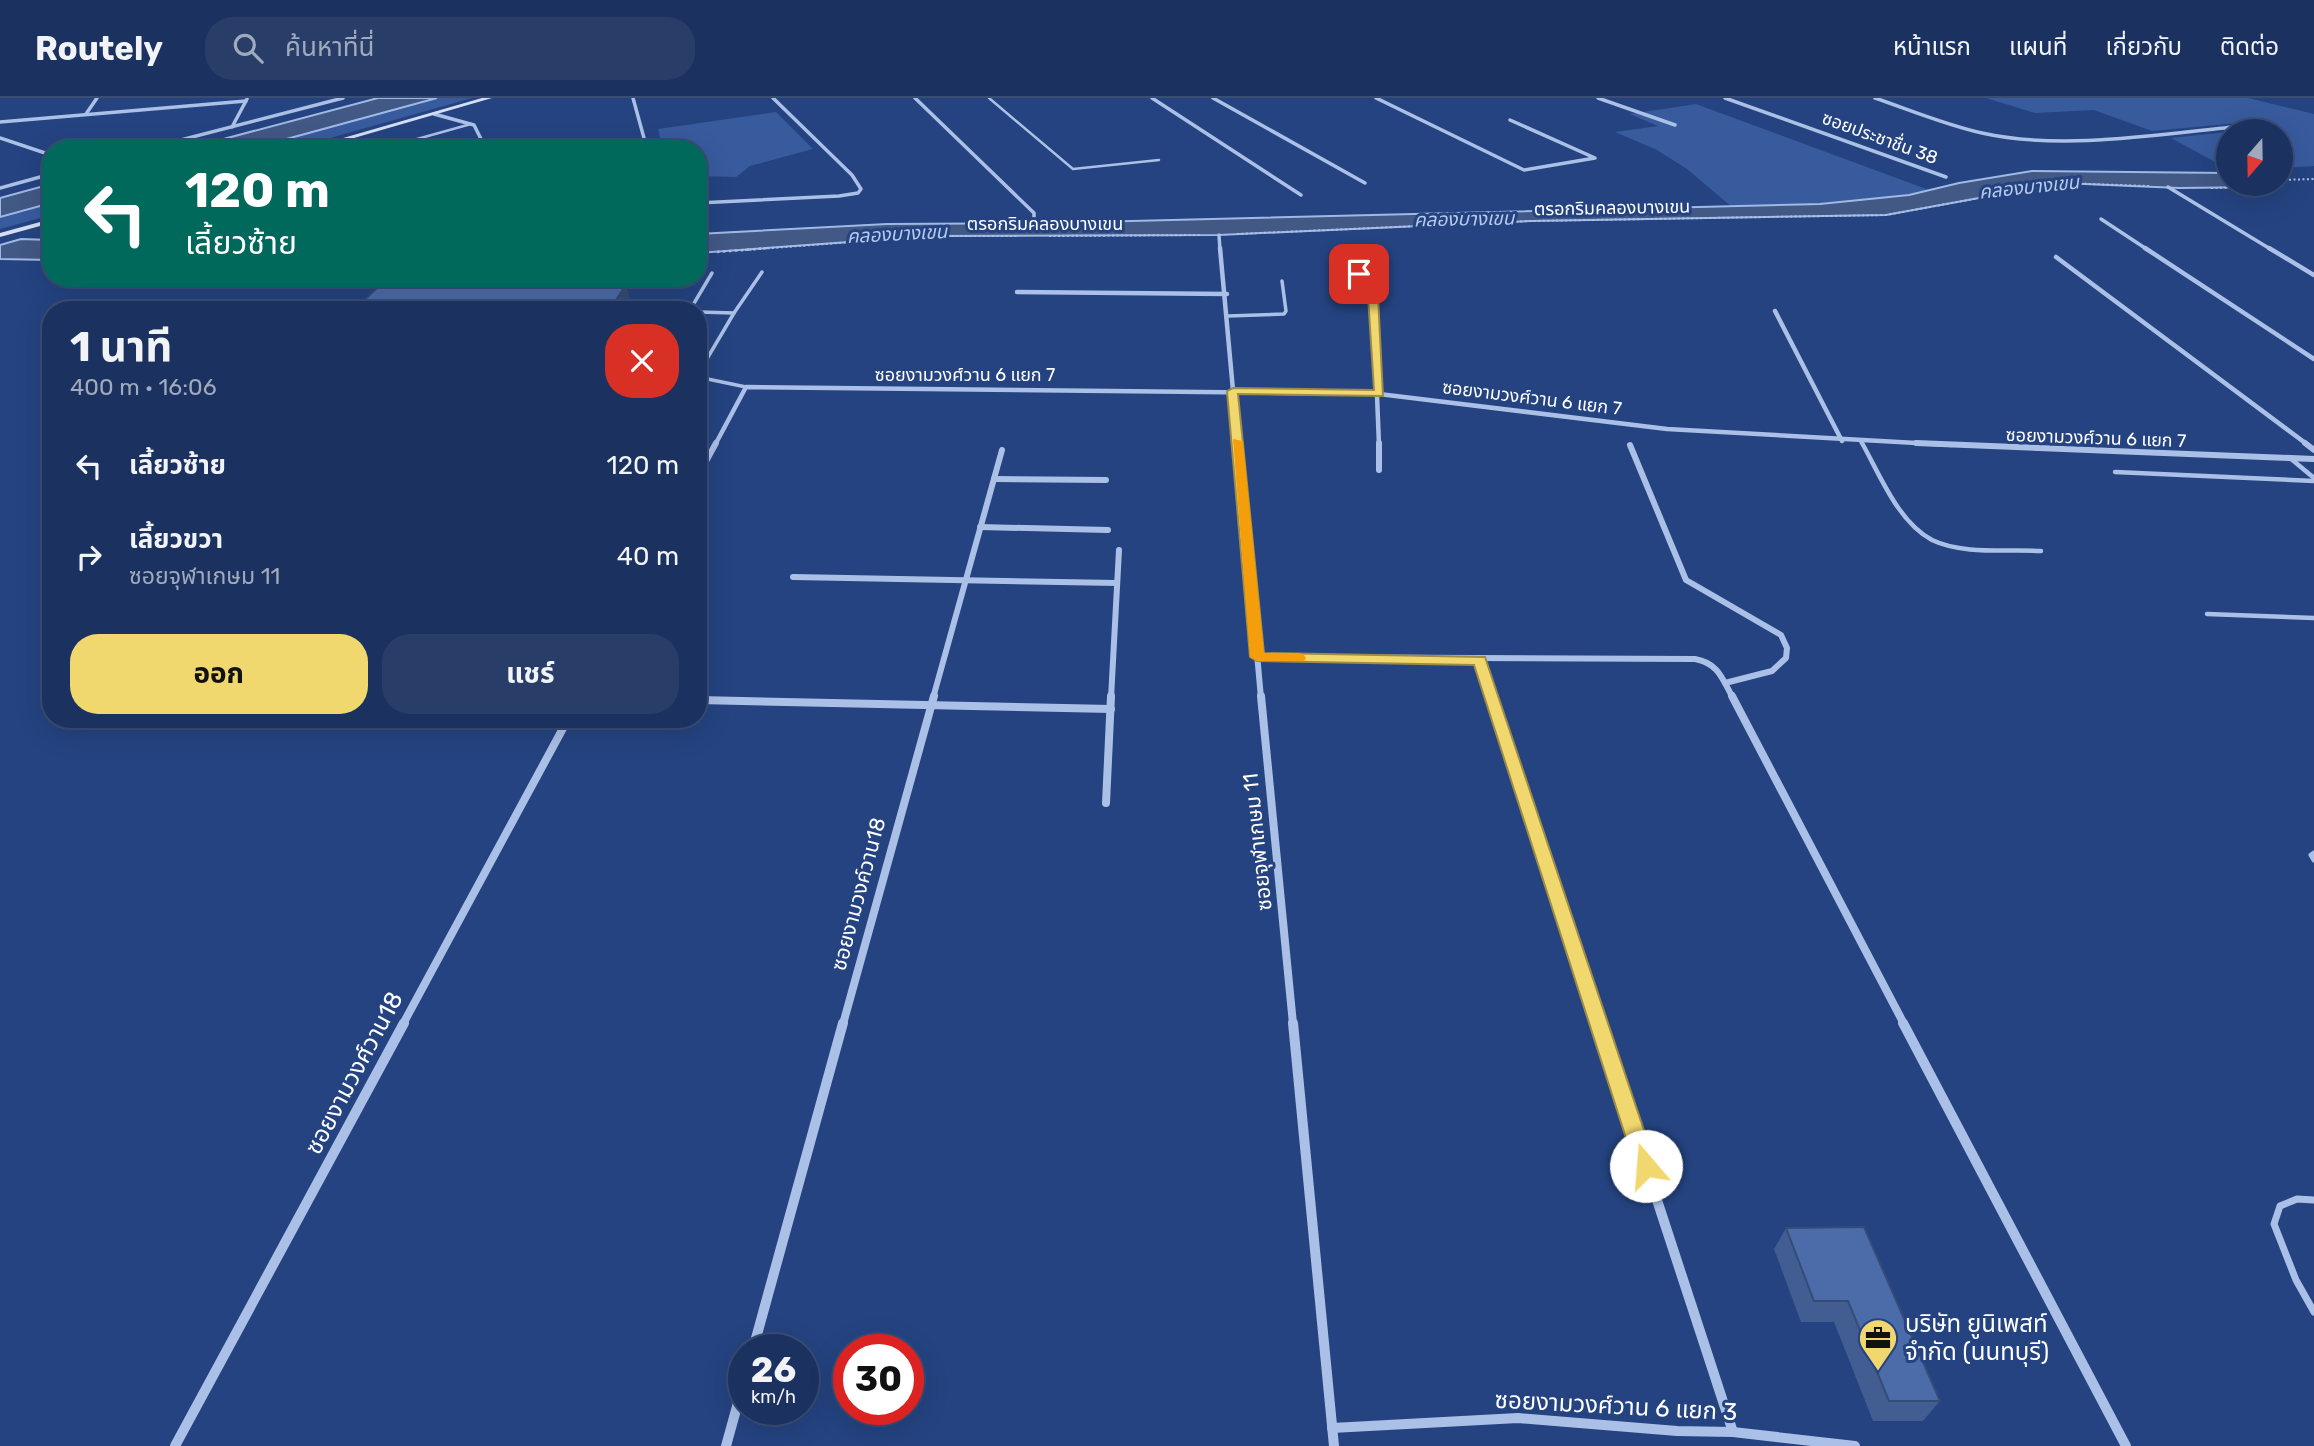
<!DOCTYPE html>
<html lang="th">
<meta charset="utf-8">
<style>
body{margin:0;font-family:Rubik,"Noto Sans Thai",sans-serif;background:#283e69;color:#f1f3f6;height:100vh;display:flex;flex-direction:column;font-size:26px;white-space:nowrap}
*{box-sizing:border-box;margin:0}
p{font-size:23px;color:#a0aabd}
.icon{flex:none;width:38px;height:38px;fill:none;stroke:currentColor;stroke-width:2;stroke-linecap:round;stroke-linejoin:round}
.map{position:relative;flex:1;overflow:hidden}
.sheet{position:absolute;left:42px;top:203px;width:665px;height:427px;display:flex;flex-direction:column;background:#1b3260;border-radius:28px;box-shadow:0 7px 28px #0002,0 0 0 2px #394d75}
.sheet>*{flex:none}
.banner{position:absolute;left:42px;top:42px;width:665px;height:147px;border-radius:28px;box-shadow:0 7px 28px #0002,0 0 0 2px #394d75;background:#00695c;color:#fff;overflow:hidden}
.needle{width:46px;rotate:200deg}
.buttons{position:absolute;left:2216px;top:21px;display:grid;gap:14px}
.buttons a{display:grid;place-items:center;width:77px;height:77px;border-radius:50%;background:#1b3260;box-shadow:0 7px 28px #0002,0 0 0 2px #394d75;font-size:35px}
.speed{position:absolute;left:728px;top:1236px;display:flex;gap:14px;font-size:35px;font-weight:700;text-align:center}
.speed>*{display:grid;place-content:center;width:91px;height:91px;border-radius:50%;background:#1b3260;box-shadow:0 7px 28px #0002,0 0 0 2px #394d75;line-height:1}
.speed small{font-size:18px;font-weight:400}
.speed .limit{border:10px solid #d22;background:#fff;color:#111}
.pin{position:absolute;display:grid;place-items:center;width:60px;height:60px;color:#fff;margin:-30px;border-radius:14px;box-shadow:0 4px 10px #0006}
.me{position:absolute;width:77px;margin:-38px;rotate:342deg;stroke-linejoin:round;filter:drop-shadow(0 0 5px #0008)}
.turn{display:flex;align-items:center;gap:24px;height:147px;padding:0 28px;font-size:32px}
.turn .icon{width:91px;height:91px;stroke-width:2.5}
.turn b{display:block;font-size:49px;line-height:60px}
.round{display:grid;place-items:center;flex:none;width:74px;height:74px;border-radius:28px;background:#283e69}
.head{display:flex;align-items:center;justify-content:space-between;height:119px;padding:0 28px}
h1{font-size:42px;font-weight:700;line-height:52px}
.primary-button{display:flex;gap:14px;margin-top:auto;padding:14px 28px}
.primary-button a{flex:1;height:80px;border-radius:28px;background:#f1d86e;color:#111;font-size:28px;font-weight:700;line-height:80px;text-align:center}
.primary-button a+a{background:#283e69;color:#f1f3f6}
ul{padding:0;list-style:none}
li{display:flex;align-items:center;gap:21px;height:91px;padding:0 28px}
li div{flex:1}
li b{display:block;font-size:26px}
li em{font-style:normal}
header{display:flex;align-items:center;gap:42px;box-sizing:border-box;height:98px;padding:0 35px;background:#1b3260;border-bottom:2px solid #394d75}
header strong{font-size:33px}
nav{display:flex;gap:38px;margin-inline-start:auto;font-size:24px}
.search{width:490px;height:63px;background:#283e69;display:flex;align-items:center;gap:18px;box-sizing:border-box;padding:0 24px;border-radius:28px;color:#a0aabd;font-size:26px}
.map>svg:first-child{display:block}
.green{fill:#385b9e}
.water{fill:#425885;stroke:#9fb9e7;stroke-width:2}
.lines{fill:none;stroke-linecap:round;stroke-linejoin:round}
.path-far1{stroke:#abc0e6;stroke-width:2;stroke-dasharray:2 2.5;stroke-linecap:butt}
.path{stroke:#abc0e6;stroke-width:2.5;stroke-dasharray:2.5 3.5;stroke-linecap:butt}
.lane-far4{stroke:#abc0e6;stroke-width:2.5}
.lane-far3{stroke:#abc0e6;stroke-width:3.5}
.lane-far2{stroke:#abc0e6;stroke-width:4.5}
.lane-far1{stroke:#abc0e6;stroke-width:5}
.lane{stroke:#abc0e6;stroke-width:7}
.street-far4{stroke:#abc0e6;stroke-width:3.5}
.street-far3{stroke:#abc0e6;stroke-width:4.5}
.street-far2{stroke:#abc0e6;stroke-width:6}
.street-far1{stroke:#abc0e6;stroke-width:8}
.street{stroke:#abc0e6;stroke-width:10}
.secondary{fill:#d4dff6;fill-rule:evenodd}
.wall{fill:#415d91}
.shaded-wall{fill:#354c76}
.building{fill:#4c6ca9;stroke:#354c76;stroke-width:2}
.route{fill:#f1d86e;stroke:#9d8c48;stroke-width:2}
.slow{fill:#f59e0b}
.labels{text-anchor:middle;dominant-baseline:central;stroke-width:6;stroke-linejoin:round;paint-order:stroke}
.far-street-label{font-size:18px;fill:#fff;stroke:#244380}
.far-water-label{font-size:19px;font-style:italic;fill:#b6caee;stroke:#244380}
.street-label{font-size:21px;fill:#fff;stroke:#244380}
.near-street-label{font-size:24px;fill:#fff;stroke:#244380}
.near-poi-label{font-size:24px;fill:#fff;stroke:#244380;text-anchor:start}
</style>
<header>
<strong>Routely</strong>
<div class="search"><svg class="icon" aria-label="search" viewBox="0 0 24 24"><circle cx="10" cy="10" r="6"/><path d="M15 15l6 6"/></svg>ค้นหาที่นี่</div>
<nav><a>หน้าแรก</a><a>แผนที่</a><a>เกี่ยวกับ</a><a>ติดต่อ</a></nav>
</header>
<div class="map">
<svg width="2314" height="1348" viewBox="0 0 2314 1348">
<rect width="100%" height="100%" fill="#244380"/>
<!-- green -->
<g class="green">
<polygon points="437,0 472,0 291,51 250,51"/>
<polygon points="1986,0 2248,0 2314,16 2314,68 2280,70 2280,33 2233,33 2254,31 2238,25 2152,33 2094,12 2035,15"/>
<path d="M1696,6L1929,92C1865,108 1797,107 1732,109L1687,71L1657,52L1615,34L1658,28L1630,16Z"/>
<polygon points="776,14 813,51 750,68 736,79 698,78 698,51 663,51 658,31"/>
<polygon points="2228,34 2228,71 2171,40"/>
<polygon points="51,105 51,117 0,131 0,119"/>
</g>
<!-- water -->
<g class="water">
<polygon points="378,0 437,0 250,51 186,51"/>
<polygon points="2032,73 2228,75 2228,86 2271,86 2263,89 2179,90 2061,85 1886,117 1531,123 1219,137 933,138 698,155 698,136 887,126 1051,125 1820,106 1909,97 1959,85"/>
<polygon points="51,86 51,105 0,119 0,100"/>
<polygon points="21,141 51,142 51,162 0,161 0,147"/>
</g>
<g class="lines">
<!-- path-far1 -->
<g class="path-far1">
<polyline points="2280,82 2314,81"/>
<polyline points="2211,90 2263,89 2271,86"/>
<polyline points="1237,136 1531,123 1886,117 2061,85 2149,88"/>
<polyline points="1049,138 1201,137"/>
<polyline points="745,152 933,138 1019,138"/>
</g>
<!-- path -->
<polyline class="path" points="717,154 769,150"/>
<!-- lane-far4 -->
<g class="lane-far4">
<polyline points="989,0 1073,71 1159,62"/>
<polyline points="407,51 410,43 471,26"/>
</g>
<!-- lane-far3 -->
<g class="lane-far3">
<polyline points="411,180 407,183 408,186 438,189"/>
<polyline points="690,212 712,175"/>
<polyline points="698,214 734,215 698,276"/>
<polyline points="734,215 762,174"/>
<polyline points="1228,218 1284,216 1286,213 1282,183"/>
<polyline points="698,279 746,289"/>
<polyline points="1861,344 1863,347"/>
</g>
<!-- lane-far2 -->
<g class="lane-far2">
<path d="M1862,345C1880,377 1898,424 1932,442C1963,457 2008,451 2041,453"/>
<polyline points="2290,360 2314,380"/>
<polyline points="2115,374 2314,383"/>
<polyline points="2207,516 2314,520"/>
</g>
<!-- lane-far1 -->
<polyline class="lane-far1" points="2314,755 2311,757 2314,762"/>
<!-- lane -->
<polyline class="lane" points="2314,1102 2297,1101 2280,1108 2274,1126 2296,1182 2314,1214"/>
<!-- street-far4 -->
<g class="street-far4">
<polyline points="633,0 647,51"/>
<polyline points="915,0 1034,115 1034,124"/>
<polyline points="1152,0 1301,97"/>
<polyline points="1213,0 1365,85"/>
<polyline points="1376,0 1524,72 1595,60 1510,22"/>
<polyline points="1598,0 1675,27"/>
<polyline points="1725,0 1946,79"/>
<path d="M1875,0C1910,12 1946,27 1982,35C2062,53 2161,36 2243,28"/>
<polyline points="86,16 97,0"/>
<polyline points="434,16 474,27 486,51"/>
<polyline points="0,24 246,3"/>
<polyline points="232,29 247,1"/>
<polyline points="0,40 51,57"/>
<polyline points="146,51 343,0"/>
<polyline points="2168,89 2272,152"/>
<polyline points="0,90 51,76"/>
<polyline points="698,105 839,98 858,95 861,91 852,77 773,0"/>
<polyline points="2101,121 2148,152"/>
<polyline points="1219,137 1220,152"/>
</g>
<!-- street-far3 -->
<g class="street-far3">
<polyline points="1220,150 1238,347"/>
<polyline points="2145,150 2314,261"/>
<polyline points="2269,150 2314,177"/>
<polyline points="1345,155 1373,198 1379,347"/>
<polyline points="2056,159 2308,347"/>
<polyline points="1017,194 1227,196"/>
<polyline points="1775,213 1842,343"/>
<polyline points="715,347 746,289 1379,296 1667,331 1952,347"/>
</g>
<!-- street-far2 -->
<g class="street-far2">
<polyline points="1238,345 1261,600"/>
<polyline points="1379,345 1379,372"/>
<polyline points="1916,345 2314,361"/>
<polyline points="2305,345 2314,352"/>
<polyline points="1630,347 1686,482 1781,537 1787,550 1786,560 1772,573 1725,585"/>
<polyline points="698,378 716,345"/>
<polyline points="994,381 1106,382"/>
<polyline points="980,429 1108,432"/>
<polyline points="793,479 1117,485"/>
<path d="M1257,559L1695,561C1718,565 1722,580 1733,600"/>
<polyline points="1480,562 1492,600"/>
<polyline points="933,600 1002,352"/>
<polyline points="1111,600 1119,452"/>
</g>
<!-- street-far1 -->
<g class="street-far1">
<polyline points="1261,598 1293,926"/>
<polyline points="1492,598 1599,926"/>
<polyline points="1732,598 1904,926"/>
<polyline points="698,602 1111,611"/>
<polyline points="1106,705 1111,598"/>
<polyline points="403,926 568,621"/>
<polyline points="843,926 934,598"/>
</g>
<!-- street -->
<g class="street">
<polyline points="1293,925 1334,1348"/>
<polyline points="1599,925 1733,1334"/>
<polyline points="1903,925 2126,1348"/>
<polyline points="753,1251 843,925"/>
<polyline points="1332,1330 1518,1320 1677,1333 1733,1334 1855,1348"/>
<polyline points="175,1348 404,925"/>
<polyline points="726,1348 744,1283"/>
</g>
<!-- secondary -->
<g class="secondary">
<polygon points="482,0 492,0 316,51 305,51"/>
<polygon points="51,121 51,125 0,139 0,135"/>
</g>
</g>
<!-- wall -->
<polygon class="wall" points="1786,1130 1940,1303 1923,1323 1873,1323 1834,1224 1801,1224 1774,1151"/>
<!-- shaded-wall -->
<polygon class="shaded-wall" points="626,187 633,212 609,212"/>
<!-- building -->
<g class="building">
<polygon points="626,187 609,212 354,212 379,188"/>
<polygon points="1864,1129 1940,1303 1889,1303 1848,1203 1814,1203 1786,1130"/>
</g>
<!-- route -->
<polygon class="route" points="1356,174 1362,174 1378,198 1383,298 1238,296 1264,555 1485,559 1656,1068 1653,1074 1646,1077 1638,1074 1635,1068 1474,567 1257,563 1250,559 1227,293 1233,290 1374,292 1368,198 1355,176"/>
<!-- slow -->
<polygon class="slow" points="1233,341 1243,343 1264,555 1299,555 1304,557 1306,560 1304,563 1257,563 1250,559"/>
<!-- icons -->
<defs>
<g id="office-pin" transform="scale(2.0125)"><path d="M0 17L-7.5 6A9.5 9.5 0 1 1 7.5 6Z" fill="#f1d86e" stroke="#244380"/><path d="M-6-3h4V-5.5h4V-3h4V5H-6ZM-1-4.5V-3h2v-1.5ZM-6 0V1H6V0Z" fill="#111"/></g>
</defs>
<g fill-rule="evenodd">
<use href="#office-pin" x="1878" y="1240"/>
</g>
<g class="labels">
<!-- far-street labels -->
<g class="far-street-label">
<text transform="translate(1880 40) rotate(20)">ซอยประชาชื่น 38</text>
<text transform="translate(1612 110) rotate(-1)">ตรอกริมคลองบางเขน</text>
<text x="1045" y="126">ตรอกริมคลองบางเขน</text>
<text x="965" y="277">ซอยงามวงศ์วาน 6 แยก 7</text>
<text transform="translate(1532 300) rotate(7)">ซอยงามวงศ์วาน 6 แยก 7</text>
<text transform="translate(2096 340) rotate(2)">ซอยงามวงศ์วาน 6 แยก 7</text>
</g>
<!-- far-water labels -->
<g class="far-water-label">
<text transform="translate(2029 89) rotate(-6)">คลองบางเขน</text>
<text transform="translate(1464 121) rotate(-1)">คลองบางเขน</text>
<text transform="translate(897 136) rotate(-3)">คลองบางเขน</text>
</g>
<!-- street labels -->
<g class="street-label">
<text transform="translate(1257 744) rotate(-96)">ซอยจุฬาเกษม 11</text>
<text transform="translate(858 796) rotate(-75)">ซอยงามวงค์วาน18</text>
</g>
<!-- near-street labels -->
<g class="near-street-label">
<text transform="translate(354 975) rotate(-62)">ซอยงามวงศ์วาน18</text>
<text transform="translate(1616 1308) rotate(3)">ซอยงามวงศ์วาน 6 แยก 3</text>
</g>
<!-- near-poi labels -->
<g class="near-poi-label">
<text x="1905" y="1226">บริษัท ยูนิเพสท์<tspan x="1905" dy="28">จำกัด (นนทบุรี)</tspan></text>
</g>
</g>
</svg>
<div class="buttons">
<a><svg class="needle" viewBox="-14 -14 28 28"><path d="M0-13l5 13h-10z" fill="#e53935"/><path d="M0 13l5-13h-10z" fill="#a0aabd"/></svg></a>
</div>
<div class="speed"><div>26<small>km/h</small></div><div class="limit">30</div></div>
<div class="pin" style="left:1359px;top:176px;background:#d93025"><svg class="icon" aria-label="arrive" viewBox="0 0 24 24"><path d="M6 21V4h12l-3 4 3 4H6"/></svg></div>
<svg class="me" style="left:1646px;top:1068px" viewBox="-20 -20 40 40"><circle r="19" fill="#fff"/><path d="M0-13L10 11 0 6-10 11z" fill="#f1d86e"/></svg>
<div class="banner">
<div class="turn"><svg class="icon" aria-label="left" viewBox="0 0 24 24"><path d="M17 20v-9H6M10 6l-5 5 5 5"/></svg><div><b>120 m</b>เลี้ยวซ้าย</div></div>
</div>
<section class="sheet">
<div class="head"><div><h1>1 นาที</h1><p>400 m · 16:06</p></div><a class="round" style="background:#d93025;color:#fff"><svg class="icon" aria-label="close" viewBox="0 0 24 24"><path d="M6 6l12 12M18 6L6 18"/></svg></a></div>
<ul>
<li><svg class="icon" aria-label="left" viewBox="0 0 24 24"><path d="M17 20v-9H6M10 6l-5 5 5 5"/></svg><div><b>เลี้ยวซ้าย</b></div><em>120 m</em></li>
<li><svg class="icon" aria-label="right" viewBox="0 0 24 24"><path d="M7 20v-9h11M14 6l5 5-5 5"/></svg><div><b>เลี้ยวขวา</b><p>ซอยจุฬาเกษม 11</p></div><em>40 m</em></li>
</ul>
<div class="primary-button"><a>ออก</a><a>แชร์</a></div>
</section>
</div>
